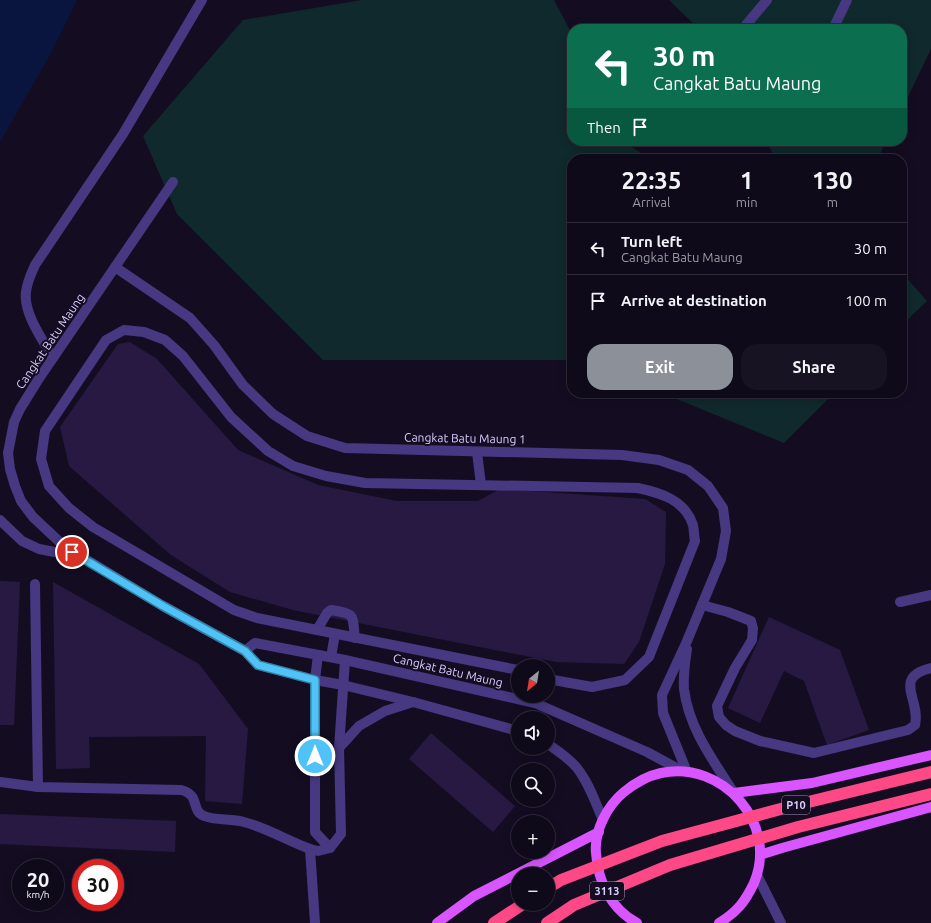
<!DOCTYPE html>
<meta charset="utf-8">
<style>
body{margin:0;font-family:Ubuntu,sans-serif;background:#181323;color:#f1f3f6;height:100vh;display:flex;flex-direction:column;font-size:15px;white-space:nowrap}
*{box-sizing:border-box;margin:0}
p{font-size:13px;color:#9b9aa2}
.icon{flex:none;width:22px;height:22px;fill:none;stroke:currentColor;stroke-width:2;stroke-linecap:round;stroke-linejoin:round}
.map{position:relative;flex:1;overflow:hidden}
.side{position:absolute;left:567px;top:154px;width:340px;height:244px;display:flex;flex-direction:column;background:#0f0a1a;border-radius:16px;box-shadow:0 2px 10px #0003,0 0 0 1px #2f2b39}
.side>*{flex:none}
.top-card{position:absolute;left:567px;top:24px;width:340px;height:122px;border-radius:16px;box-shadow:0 2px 10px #0003,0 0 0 1px #2f2b39;background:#0b6e4f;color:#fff;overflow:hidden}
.needle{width:26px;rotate:210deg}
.fabs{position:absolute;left:511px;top:659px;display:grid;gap:8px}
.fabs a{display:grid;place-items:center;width:44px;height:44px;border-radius:50%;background:#0f0a1a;box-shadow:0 2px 10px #0003,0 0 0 1px #2f2b39;font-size:20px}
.speed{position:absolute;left:12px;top:859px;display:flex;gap:8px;font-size:20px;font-weight:700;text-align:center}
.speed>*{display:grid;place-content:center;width:52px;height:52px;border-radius:50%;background:#0f0a1a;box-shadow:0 2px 10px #0003,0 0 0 1px #2f2b39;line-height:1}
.speed small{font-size:10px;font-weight:400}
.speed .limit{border:6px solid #d22;background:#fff;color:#111}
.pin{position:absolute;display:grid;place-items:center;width:34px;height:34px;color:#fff;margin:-17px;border:2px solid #fff;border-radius:50%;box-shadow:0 1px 4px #0007}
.me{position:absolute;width:44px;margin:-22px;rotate:0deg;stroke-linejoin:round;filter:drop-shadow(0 0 3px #0008)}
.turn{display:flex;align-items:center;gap:14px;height:84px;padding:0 20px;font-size:18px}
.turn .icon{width:52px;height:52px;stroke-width:2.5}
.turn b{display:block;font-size:28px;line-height:34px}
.then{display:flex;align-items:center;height:38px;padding:0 20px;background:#0003;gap:8px;font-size:15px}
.eta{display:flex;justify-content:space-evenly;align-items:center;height:68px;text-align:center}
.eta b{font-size:24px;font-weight:700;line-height:28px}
.primary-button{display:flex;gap:8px;margin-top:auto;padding:8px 20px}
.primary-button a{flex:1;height:46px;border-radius:16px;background:#8c9099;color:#fff;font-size:16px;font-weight:700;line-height:46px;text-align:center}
.primary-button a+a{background:#181323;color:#f1f3f6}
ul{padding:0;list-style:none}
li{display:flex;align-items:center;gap:12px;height:52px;padding:0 20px;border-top:1px solid #2f2b39}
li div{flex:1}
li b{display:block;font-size:15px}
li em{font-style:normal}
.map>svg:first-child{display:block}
.green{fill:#10292c}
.water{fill:#09153f}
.building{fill:#281943}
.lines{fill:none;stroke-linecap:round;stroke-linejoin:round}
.minor{stroke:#463881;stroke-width:10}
.major{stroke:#d855ff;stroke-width:10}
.highway{stroke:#ff4986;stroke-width:12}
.highway-bridge{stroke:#ff4986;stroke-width:12}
.route-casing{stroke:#337fa1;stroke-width:10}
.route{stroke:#4fc3f7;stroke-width:7}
.labels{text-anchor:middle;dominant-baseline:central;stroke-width:4;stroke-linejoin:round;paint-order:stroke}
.shield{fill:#140d22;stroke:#9f94bd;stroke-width:1}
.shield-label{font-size:11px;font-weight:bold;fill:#dbceff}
.street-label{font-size:12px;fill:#dbceff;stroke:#140d22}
</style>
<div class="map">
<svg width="931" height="923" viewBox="0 0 931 923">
<rect width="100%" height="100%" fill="#140d22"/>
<!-- green -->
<g class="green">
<polygon points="362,0 554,0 572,34 572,141 629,141 632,147 650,159 572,159 572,360 323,360 177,214 143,136 243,20"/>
<polygon points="669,0 931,0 931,49 902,109 902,29 699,29"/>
<polygon points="766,141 886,141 878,159 776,159"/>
<polygon points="902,273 927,301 902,325"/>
<polygon points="662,393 834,393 784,443"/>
</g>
<!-- water -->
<polygon class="water" points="0,0 77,0 51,53 0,142"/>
<!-- building -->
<g class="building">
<polygon points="130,342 157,359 238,450 318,485 397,501 478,501 500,489 645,499 666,512 665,564 639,642 624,664 556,662 293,610 230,592 171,555 69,466 60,427 118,344"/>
<polygon points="0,581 20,582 14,725 0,725"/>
<polygon points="53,582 199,664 248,729 242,804 205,801 206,736 89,737 90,768 56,769"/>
<polygon points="769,617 840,650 869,730 827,745 804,681 784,671 760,723 728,708"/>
<polygon points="431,733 515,806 493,832 409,759"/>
<polygon points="0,814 176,821 175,852 0,844"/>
</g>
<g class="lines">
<!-- minor -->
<g class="minor">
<polyline points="745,29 746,25 767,0"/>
<polyline points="833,29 847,0"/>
<polyline points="173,182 38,380 20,409 14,422 8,453 10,469 15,486 21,501 33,517 64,546 163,606 245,651 258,665 315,680 343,685 413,702 518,731"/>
<polyline points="115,267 190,318 214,345 243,385 273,414 307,436 345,448 622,455 659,460 688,470 708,486 723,508 726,531 721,559 687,641 662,695 663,713 687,772"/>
<path d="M53,358C43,340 23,313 26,292C27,282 31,274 35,265L123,134L202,0"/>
<polyline points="477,452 481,485"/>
<polyline points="0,520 22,541 39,549 75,556"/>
<polyline points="35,584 38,787"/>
<polyline points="900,602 931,595"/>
<path d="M702,605L728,612L751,621L753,628L752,640L735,668L717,706L719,717L726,725L735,731L760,741L814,753L908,730L915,725C921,700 892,677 931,668"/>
<path d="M317,630L327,613L331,610C356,614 352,614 355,638"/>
<path d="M687,649C685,662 683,676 684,689C689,729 713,760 734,793"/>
<polyline points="245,651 255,643 345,660 535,703 647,752 682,771"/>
<polyline points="318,655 315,680 315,832 330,848"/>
<polyline points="331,657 335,634"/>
<path d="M518,670L257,618L234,610L93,527L69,508L49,486L41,459L45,431L106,340L124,330L144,332L165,340L183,356L231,417L268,451L293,466L326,476L365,483L638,488C661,493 685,500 693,525C694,530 694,536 695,541L649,657L625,680L592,687L548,679"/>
<path d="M548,744C558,751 569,758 577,768C589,783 595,802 603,820"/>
<polyline points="339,748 359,726 385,711 413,702"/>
<path d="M0,782L38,787L181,790C201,795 190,810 204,816C216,821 231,818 244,822C267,828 288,841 310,849L318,851L330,848L341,834L339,748L345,660"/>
<polyline points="310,849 315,923"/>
<polyline points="757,875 781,923"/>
</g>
<!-- major -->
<g class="major">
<polyline points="734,793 812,783 931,755"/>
<polyline points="760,855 782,848 931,807"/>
<polyline points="437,923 474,896 599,832"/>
<path d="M637,923C611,909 598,882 596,853C594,831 607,806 624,792C635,783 647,776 661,773C723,760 779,824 754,883C745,902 737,912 719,923"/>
</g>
<!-- highway -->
<polyline class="highway" points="494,923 523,904"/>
<!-- highway-bridge -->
<g class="highway-bridge">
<polyline points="548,888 561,880 662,841 792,806 931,772"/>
<polyline points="547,923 574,905 670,865 798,827 931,794"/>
</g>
</g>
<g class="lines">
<!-- route casing -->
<g class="route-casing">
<polyline id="route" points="72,552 163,606 245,651 258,665 315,680 315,756"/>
</g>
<!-- route -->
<use href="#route" class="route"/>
</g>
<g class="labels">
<!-- shield labels -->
<g class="shield">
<rect x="782" y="796" width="28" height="18" rx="3"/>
<rect x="590" y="882" width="34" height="18" rx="3"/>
</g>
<g class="shield-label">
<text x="796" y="805">P10</text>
<text x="607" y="891">3113</text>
</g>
<!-- street labels -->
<g class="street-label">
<text transform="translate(50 341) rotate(-56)">Cangkat Batu Maung</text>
<text transform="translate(465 438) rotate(1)">Cangkat Batu Maung 1</text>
<text transform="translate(448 670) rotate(13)">Cangkat Batu Maung</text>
</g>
</g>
</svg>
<div class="fabs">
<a><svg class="needle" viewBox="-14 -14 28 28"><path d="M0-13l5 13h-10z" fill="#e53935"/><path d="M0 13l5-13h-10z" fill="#9b9aa2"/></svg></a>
<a><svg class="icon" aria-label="sound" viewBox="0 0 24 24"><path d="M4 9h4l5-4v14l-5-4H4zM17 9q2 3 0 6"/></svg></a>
<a><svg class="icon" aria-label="search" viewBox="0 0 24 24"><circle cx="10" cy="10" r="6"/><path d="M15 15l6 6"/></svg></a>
<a>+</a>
<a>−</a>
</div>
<div class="speed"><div>20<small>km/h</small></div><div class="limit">30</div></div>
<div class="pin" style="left:72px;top:552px;background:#d93025"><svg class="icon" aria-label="arrive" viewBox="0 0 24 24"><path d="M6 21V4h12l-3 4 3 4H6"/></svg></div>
<svg class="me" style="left:315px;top:756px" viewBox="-20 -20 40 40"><circle r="17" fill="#4fc3f7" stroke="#fff" stroke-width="3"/><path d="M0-11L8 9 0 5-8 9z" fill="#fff"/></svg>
<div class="top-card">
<div class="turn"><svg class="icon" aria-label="left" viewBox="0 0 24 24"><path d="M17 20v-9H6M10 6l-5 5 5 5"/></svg><div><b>30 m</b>Cangkat Batu Maung</div></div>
<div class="then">Then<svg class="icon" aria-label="arrive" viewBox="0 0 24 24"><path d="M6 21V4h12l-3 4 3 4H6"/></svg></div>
</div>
<section class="side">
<div class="eta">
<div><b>22:35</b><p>Arrival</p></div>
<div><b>1</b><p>min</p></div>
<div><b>130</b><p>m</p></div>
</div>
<ul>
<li><svg class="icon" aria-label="left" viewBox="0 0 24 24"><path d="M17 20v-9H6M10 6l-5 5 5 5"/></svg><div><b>Turn left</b><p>Cangkat Batu Maung</p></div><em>30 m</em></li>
<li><svg class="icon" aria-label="arrive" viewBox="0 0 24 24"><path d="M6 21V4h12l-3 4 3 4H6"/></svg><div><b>Arrive at destination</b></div><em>100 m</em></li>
</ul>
<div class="primary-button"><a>Exit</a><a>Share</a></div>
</section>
</div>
